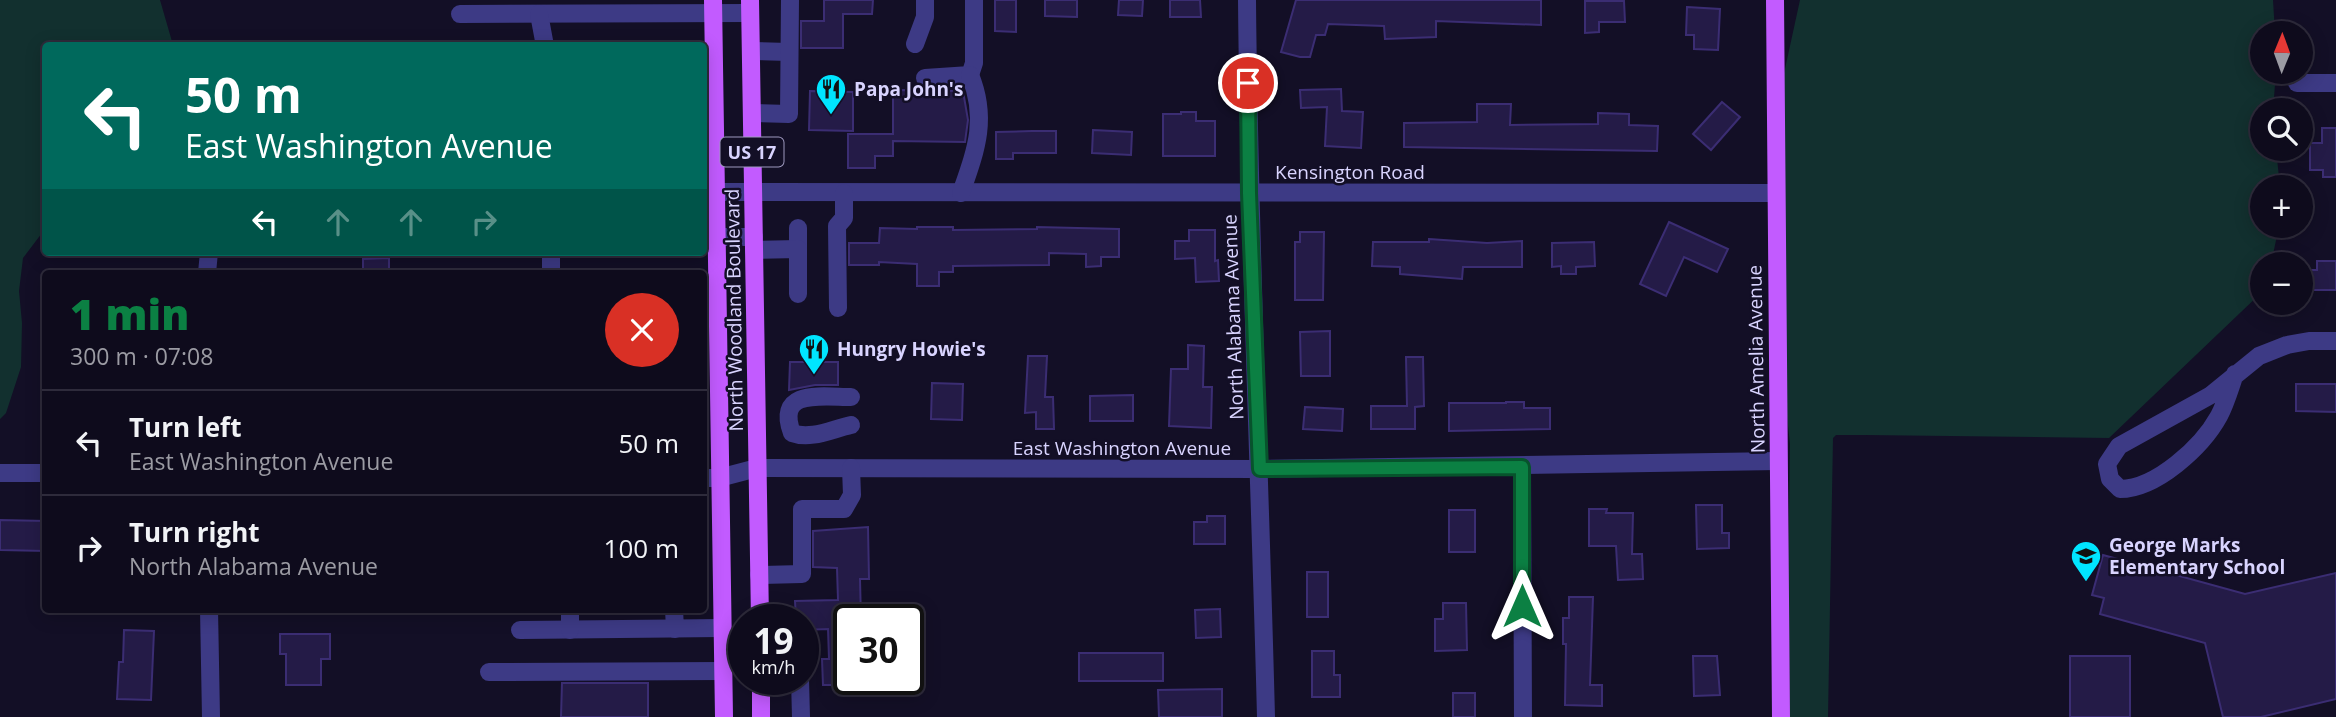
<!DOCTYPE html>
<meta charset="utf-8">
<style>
body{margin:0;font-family:"Open Sans",sans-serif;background:#171425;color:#f1f3f6;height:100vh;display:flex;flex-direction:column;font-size:26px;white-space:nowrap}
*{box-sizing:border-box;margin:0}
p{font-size:23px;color:#9b9ba3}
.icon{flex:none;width:38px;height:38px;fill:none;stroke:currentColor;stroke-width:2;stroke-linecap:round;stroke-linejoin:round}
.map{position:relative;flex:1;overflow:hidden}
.details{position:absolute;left:42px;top:270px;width:665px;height:343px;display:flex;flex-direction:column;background:#0e0b1c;border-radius:7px;box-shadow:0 4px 18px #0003,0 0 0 2px #2e2b3b}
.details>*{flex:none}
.banner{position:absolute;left:42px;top:42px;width:665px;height:214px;border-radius:7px;box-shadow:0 4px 18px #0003,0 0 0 2px #2e2b3b;background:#00695c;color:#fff;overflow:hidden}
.needle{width:46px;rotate:1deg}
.tools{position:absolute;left:2250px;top:21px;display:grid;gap:14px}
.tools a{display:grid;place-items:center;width:63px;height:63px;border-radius:50%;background:#0e0b1c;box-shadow:0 4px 18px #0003,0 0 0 2px #2e2b3b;font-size:35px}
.speed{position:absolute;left:728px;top:604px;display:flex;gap:14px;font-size:35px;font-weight:700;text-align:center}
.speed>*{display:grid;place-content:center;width:91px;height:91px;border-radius:50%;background:#0e0b1c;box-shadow:0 4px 18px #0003,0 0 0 2px #2e2b3b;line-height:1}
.speed small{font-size:18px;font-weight:400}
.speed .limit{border:4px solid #111;border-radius:10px;background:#fff;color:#111}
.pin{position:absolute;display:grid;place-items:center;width:60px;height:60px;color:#fff;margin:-30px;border:4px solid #fff;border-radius:50%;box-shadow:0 2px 7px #0007}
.me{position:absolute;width:77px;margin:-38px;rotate:0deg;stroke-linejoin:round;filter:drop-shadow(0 0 5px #0008)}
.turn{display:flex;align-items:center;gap:24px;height:147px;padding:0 28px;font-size:32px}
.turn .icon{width:91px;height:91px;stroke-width:2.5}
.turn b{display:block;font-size:49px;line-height:60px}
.lanes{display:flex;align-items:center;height:66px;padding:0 28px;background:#0003;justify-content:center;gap:35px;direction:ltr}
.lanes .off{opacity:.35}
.round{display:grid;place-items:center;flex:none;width:74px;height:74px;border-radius:37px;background:#171425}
.summary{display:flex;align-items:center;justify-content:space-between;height:119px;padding:0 28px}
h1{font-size:42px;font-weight:800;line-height:52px;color:#0b8043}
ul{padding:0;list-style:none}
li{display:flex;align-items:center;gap:21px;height:105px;padding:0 28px;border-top:2px solid #2e2b3b}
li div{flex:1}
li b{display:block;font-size:26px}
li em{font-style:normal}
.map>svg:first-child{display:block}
.green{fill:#12302f}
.building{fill:#241b47;stroke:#3b2d73;stroke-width:2}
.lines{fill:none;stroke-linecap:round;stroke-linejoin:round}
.minor{stroke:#3d3a85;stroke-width:18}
.major{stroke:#c25bff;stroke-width:18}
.route-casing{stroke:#07532c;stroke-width:18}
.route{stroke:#0b8043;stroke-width:12}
.labels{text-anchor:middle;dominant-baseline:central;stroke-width:5;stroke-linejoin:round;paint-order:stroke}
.shield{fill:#130f26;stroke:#9e99be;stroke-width:2}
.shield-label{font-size:18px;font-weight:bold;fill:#d9d4ff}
.poi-label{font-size:19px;font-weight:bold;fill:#d9d4ff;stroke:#130f26;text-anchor:start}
.street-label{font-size:19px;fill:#d9d4ff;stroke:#130f26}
</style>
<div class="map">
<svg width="2336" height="717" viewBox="0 0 2336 717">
<rect width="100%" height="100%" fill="#130f26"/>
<!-- green -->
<g class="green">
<polygon points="0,0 160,0 173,45 46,46 45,229 23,258 19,291 22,323 21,367 6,413 0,419"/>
<polygon points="1800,0 2273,0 2275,33 2263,33 2263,72 2276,72 2273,110 2263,110 2263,149 2276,149 2280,187 2263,187 2263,226 2279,226 2271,264 2263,264 2263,291 2109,438 1865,435 1836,435 1833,438 1828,717 1790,717 1788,577 1790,444 1786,407 1783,78"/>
</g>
<!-- building -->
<g class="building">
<polygon points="824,0 873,0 872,14 843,14 843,48 801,48 801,21 824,21"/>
<polygon points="995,0 1016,0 1016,32 995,31"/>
<polygon points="1045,0 1077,0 1077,17 1045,16"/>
<polygon points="1119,0 1143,0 1142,16 1118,15"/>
<polygon points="1170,0 1200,0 1201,17 1170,17"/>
<polygon points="1296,0 1541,0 1541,25 1436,21 1436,37 1385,39 1384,26 1328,24 1325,35 1316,35 1310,57 1300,57 1281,52"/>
<polygon points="1585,1 1624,1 1625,22 1599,22 1599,32 1585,33"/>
<polygon points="1687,7 1720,9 1718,50 1694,49 1694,35 1686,35"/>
<polygon points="1341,89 1342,111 1363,112 1361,148 1325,146 1327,107 1301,108 1300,90"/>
<polygon points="893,90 963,91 968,120 965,142 893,141 893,156 875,156 875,168 848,168 848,134 893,134"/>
<polygon points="810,91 853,92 853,131 809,130"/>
<polygon points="1722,102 1740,117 1711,150 1693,134"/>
<polygon points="1477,104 1511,104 1510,125 1598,124 1598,113 1629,114 1629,125 1658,126 1657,151 1404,147 1404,123 1477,122"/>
<polygon points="1181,112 1196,112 1196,121 1215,121 1215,156 1163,156 1163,114 1181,114"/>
<polygon points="2322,128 2336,128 2336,177 2323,177 2323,170 2310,170 2310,143 2322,143"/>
<polygon points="1093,130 1132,132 1131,155 1092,153"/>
<polygon points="1032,131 1056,131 1056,153 1013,153 1013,159 996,159 996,132"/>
<polygon points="1669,222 1728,249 1717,272 1684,257 1666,296 1640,284"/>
<polygon points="917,227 953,227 953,230 1037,229 1037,227 1119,229 1119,257 1101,257 1101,266 1086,267 1086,254 1049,253 1049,265 953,266 953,272 939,272 939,286 917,286 917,264 879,262 879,265 849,265 849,243 879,243 880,228 917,229"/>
<polygon points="1189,230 1215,230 1215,261 1218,260 1219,281 1196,282 1195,258 1175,259 1175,241 1189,241"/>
<polygon points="1300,232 1324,232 1323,300 1295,300 1295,242 1300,242"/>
<polygon points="1429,239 1487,243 1522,241 1522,267 1463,267 1462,279 1400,274 1400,267 1372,266 1373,242 1429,242"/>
<polygon points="1594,242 1595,266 1576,267 1576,274 1561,274 1561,266 1552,267 1552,243"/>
<polygon points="389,258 389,273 363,273 363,259"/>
<polygon points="2317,261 2336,261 2336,290 2304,290 2303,270 2317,270"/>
<polygon points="1330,331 1330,376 1301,376 1300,332"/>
<polygon points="1188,345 1204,346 1203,387 1212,387 1211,428 1169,426 1171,369 1188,369"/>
<polygon points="1028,356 1047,356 1045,397 1053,397 1054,429 1036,429 1036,412 1025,413"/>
<polygon points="1406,357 1423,357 1424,406 1415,407 1415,429 1371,429 1371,406 1407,406"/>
<polygon points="790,362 838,362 838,385 815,385 789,390"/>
<polygon points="932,383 963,384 962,420 931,419"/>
<polygon points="2296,384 2336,384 2336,412 2296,411"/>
<polygon points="1133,395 1133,421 1090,421 1090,396"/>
<polygon points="1506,402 1524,402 1524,408 1550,408 1550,429 1449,431 1449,403 1506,403"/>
<polygon points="1305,407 1343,409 1342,431 1303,429"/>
<polygon points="1696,505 1722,505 1722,533 1729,533 1729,548 1697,549"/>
<polygon points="1589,509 1607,509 1606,513 1633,513 1632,554 1642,554 1643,579 1618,580 1616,546 1589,546"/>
<rect x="1449" y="510" width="26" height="42"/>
<polygon points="1207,516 1225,516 1225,544 1194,544 1194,522 1207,522"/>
<polygon points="0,520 46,521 46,551 0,550"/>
<polygon points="868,527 869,579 860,579 861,620 849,620 849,685 823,685 822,659 829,659 828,629 803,630 803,620 796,619 795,601 838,600 837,568 813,567 813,531"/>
<polygon points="2103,555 2245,594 2336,573 2336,699 2261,717 2223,717 2205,643 2100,614 2104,598 2092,595"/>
<rect x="1307" y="572" width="21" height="45"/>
<polygon points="1569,597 1593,597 1590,685 1602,685 1602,706 1565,705 1566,644 1563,644 1563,618 1569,618"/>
<polygon points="1443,603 1466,603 1467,650 1435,651 1435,619 1443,619"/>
<polygon points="1220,609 1221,637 1196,638 1195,610"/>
<polygon points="124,630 154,631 151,700 117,699 119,662 123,662"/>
<polygon points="280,634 330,634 330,659 321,659 321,685 286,685 286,654 280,654"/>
<polygon points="1312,651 1334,651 1334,675 1340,675 1340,697 1312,697"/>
<rect x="1079" y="653" width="84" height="28"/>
<polygon points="1693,656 1717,656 1720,695 1694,696"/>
<rect x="2070" y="656" width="60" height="61"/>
<polygon points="562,683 648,683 648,717 561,717"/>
<polygon points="1222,689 1222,717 1159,717 1158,690"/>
<rect x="1453" y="693" width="22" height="24"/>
</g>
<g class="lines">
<!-- minor -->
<g class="minor">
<path d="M1247,0C1249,239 1260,478 1266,717"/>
<polyline points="460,14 750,13"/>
<polyline points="539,14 545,46"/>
<polyline points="915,44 925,17 925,0"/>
<polyline points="751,51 789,52"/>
<polyline points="925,78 970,75 974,63 974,0"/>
<polyline points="2297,83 2336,83"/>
<polyline points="752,113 789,114 790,0"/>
<polyline points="716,192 1775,193"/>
<path d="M961,193C976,150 988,119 970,75"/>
<polyline points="704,237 754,237"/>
<polyline points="798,249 798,228"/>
<polyline points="754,250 798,249 798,294"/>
<polyline points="207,273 209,252"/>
<polyline points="551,273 551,252"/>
<polyline points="838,308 837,226 844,218 844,193"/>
<path d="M2235,374C2230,388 2226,403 2219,416C2202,447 2156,489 2120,489L2110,479L2107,464L2119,446L2211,395L2259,356L2287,345L2309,341H2336"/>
<path d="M851,397C824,397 775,388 792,433C811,440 832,429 851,425"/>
<polyline points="1522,467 1523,717"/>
<polyline points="0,473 46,473"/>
<polyline points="704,478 719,478 757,468 1260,469 1778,461"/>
<polyline points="759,575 802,574 802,509 844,509 852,495 851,468"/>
<polyline points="209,609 211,717"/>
<polyline points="674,609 675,629"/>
<polyline points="520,630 722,628"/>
<polyline points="570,630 570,609"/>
<polyline points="489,672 723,671"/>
<polyline points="800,679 801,717"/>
</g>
<!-- major -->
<g class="major">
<polyline points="713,0 724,717"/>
<polyline points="750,0 760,620"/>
<polyline points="1775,0 1781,717"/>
<polyline points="761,679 761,717"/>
</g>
</g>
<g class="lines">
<!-- route casing -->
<g class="route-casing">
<polyline id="route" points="1248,83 1249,193 1260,469 1522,467 1522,606"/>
</g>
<!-- route -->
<use href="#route" class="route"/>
</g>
<!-- icons -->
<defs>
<g id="restaurant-pin" transform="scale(1.575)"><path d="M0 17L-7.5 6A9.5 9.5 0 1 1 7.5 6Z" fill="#00e5ff" stroke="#130f26"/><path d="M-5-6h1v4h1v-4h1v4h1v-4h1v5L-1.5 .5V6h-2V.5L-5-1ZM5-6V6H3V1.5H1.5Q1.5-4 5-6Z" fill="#111"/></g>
<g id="school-pin" transform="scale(1.575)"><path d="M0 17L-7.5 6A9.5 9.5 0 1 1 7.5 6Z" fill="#00e5ff" stroke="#130f26"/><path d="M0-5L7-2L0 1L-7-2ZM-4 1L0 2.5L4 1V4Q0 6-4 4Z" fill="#111"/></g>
</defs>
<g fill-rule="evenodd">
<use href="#restaurant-pin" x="831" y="89"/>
<use href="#restaurant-pin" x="814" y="349"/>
<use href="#school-pin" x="2086" y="556"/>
</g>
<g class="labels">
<!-- shield labels -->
<rect class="shield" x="720.5" y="137.5" width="63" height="29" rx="5"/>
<g class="shield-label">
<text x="752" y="152">US 17</text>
</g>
<!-- poi labels -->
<g class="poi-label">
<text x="854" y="89">Papa John's</text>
<text x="837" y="349">Hungry Howie's</text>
<text x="2109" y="545">George Marks<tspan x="2109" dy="22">Elementary School</tspan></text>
</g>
<!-- street labels -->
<g class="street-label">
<text x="1350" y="172">Kensington Road</text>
<text transform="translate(734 310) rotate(-91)">North Woodland Boulevard</text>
<text transform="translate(1233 317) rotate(-92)">North Alabama Avenue</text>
<text transform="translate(1756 359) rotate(-91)">North Amelia Avenue</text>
<text x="1122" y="448">East Washington Avenue</text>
</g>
</g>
</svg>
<div class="tools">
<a><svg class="needle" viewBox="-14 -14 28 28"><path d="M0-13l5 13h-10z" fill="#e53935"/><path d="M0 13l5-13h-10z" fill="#9b9ba3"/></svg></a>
<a><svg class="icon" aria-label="search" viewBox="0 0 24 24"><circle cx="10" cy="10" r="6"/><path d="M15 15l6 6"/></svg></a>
<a>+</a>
<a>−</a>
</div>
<div class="speed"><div>19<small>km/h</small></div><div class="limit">30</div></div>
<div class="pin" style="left:1248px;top:83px;background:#d93025"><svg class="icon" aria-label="arrive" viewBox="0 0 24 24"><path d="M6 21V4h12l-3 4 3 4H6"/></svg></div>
<svg class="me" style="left:1522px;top:606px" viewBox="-20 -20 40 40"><path d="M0-17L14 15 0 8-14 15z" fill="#0b8043" stroke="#fff" stroke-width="4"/></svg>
<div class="banner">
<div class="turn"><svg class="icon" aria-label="left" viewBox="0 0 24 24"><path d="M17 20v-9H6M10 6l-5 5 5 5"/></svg><div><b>50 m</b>East Washington Avenue</div></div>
<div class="lanes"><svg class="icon" aria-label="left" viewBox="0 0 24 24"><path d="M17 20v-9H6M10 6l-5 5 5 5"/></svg><svg class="icon off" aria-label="ahead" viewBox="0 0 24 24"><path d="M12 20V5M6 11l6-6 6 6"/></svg><svg class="icon off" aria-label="ahead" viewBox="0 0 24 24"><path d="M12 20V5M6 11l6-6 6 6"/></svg><svg class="icon off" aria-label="right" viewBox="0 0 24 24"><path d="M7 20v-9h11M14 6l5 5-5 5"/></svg></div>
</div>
<section class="details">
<div class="summary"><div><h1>1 min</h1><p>300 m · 07:08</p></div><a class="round" style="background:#d93025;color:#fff"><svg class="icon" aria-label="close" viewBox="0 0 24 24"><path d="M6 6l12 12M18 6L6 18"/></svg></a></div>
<ul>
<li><svg class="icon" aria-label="left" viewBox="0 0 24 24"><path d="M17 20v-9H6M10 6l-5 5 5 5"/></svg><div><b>Turn left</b><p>East Washington Avenue</p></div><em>50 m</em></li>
<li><svg class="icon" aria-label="right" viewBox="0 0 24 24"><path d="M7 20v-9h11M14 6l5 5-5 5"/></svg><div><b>Turn right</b><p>North Alabama Avenue</p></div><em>100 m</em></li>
</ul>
</section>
</div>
